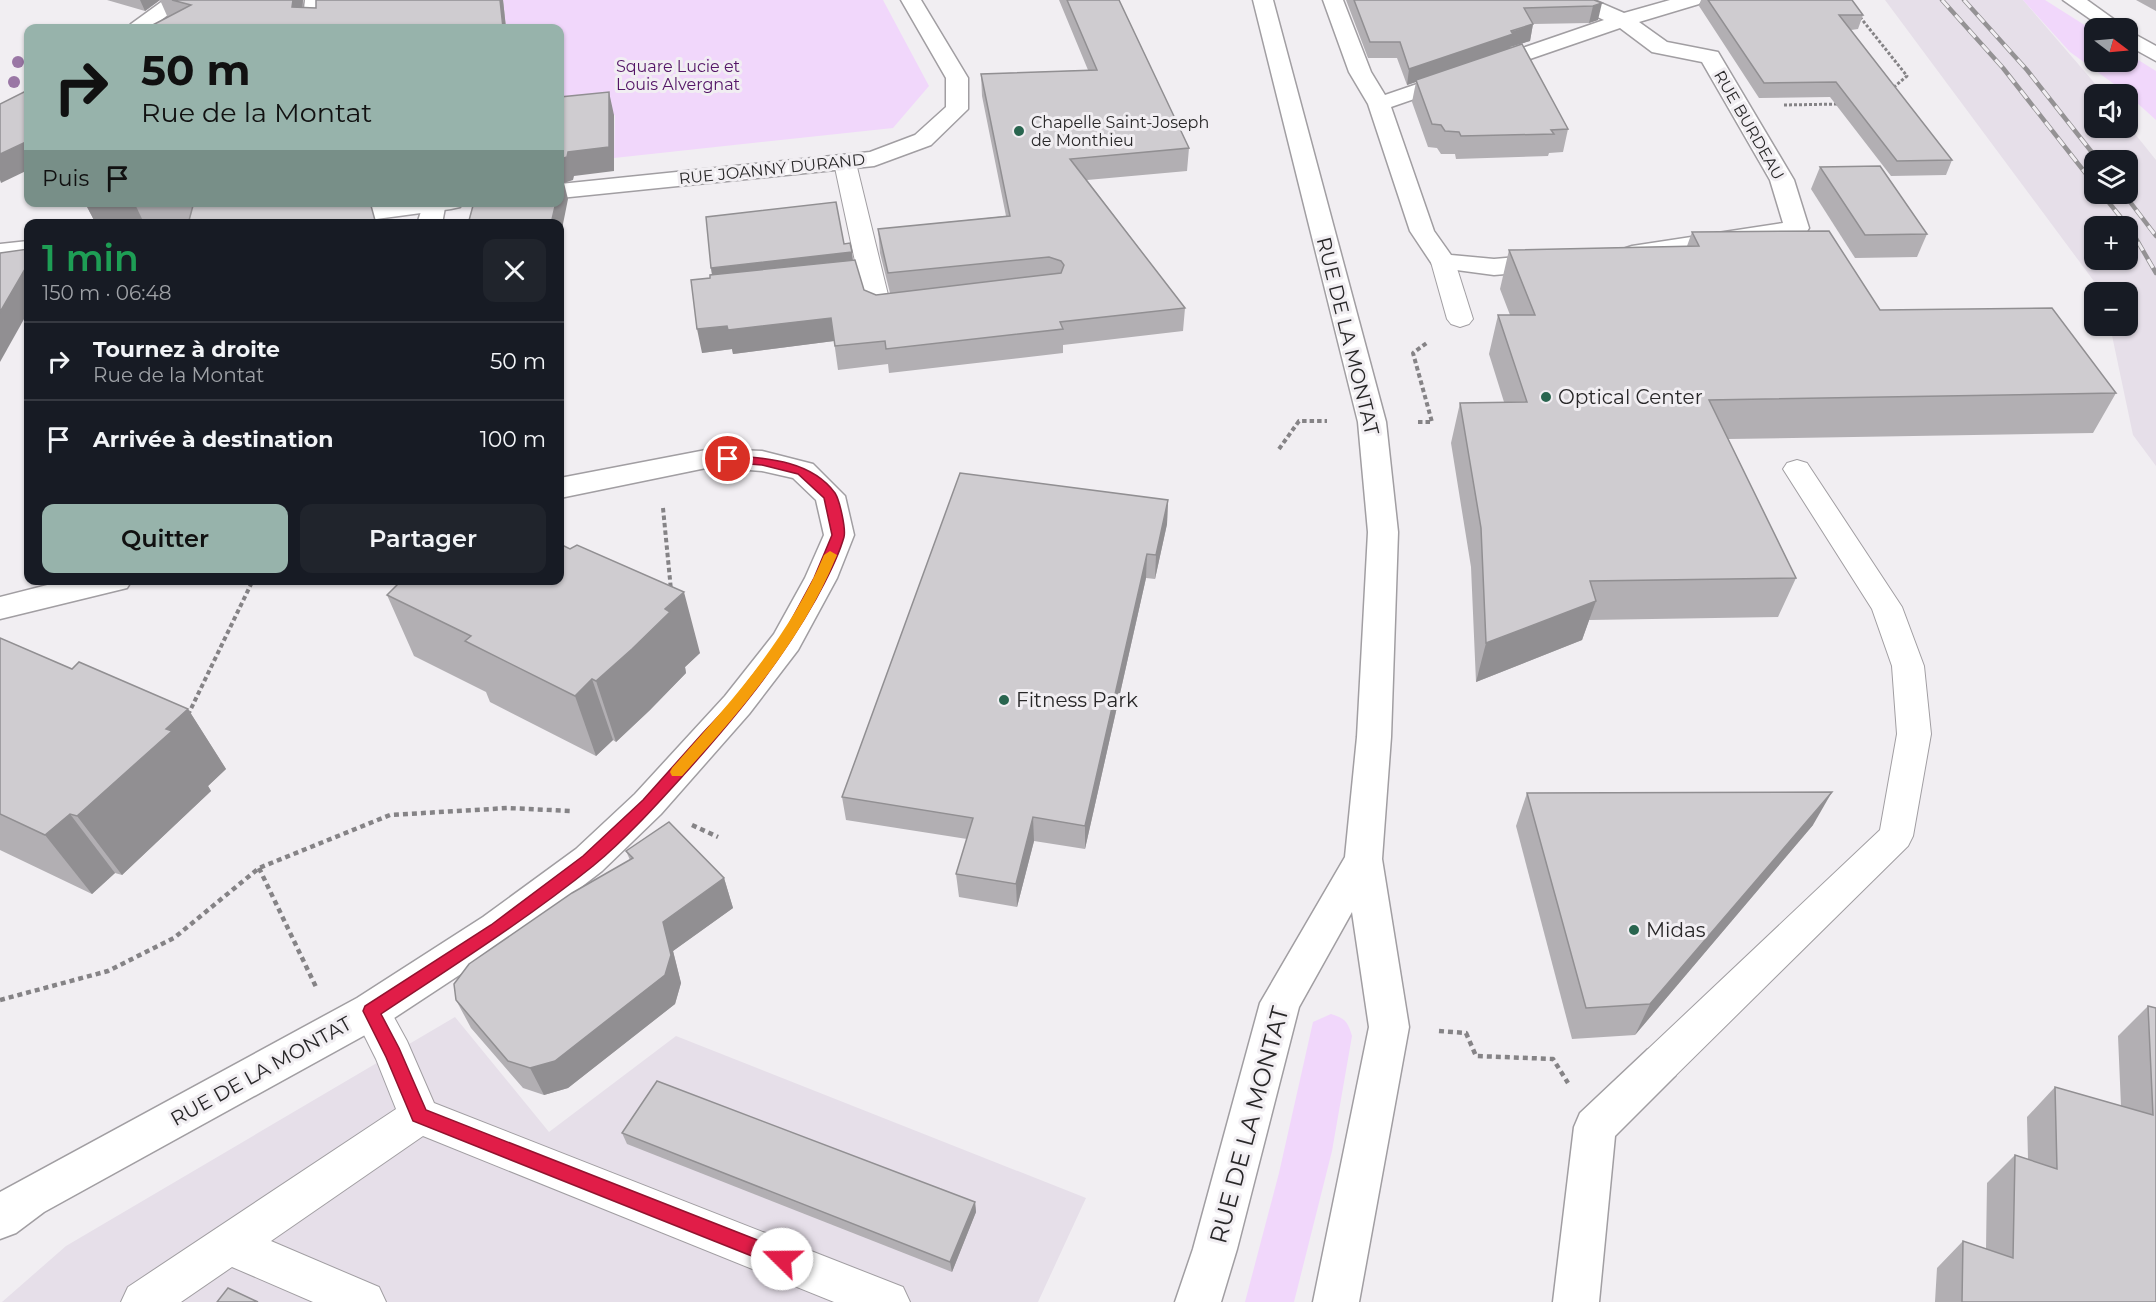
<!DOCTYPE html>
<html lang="fr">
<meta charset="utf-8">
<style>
body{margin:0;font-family:Montserrat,sans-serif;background:#20242c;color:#f1f3f6;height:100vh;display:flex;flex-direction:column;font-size:22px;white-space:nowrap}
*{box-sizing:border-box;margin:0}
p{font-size:20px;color:#9ea1a6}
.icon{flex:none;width:33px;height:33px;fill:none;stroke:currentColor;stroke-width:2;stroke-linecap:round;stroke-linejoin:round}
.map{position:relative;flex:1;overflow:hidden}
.details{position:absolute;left:24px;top:219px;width:540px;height:366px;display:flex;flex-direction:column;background:#171b24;border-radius:12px;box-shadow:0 2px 4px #0004}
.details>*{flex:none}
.top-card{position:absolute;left:24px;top:24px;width:540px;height:183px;border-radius:12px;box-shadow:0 2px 4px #0004;background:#97b3ab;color:#111;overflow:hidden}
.needle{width:39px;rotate:106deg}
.fabs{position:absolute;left:2084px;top:18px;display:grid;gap:12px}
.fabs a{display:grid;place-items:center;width:54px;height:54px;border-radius:12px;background:#171b24;box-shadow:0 2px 4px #0004;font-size:30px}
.pin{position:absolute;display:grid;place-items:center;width:51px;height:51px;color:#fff;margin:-26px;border:3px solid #fff;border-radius:50%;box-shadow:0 2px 6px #0007}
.me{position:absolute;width:66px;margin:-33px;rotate:292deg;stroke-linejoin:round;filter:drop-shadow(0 0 4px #0008)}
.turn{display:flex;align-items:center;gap:21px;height:126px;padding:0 18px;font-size:27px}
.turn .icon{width:78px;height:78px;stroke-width:2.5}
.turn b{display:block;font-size:42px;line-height:51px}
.then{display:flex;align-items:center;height:57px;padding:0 18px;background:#0003;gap:12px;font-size:22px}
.round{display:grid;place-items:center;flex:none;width:63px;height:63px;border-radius:12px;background:#20242c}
.overview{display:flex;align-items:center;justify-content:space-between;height:102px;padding:0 18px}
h1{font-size:36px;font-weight:600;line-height:45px;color:#1e9e55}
.cta{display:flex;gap:12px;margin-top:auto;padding:12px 18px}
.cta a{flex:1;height:69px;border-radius:12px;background:#97b3ab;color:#111;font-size:24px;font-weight:600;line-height:69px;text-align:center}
.cta a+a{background:#20242c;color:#f1f3f6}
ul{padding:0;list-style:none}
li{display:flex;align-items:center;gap:18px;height:78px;padding:0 18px;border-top:2px solid #363941}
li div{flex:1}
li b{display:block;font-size:22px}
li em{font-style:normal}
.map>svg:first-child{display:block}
.built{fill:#e6dfe9;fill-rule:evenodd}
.green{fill:#f1d7fb}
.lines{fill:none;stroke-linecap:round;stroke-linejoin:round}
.service-casing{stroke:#a19ea2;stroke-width:2}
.minor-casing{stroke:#a19ea2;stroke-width:3}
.tertiary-casing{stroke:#a19ea2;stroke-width:3}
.secondary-casing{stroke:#a19ea2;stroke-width:3}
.path-far2{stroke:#858386;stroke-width:3;stroke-dasharray:3 2;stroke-linecap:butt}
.path-far1{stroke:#858386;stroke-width:4;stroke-dasharray:4.5 3;stroke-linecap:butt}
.path{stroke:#858386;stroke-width:4.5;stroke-dasharray:5 4;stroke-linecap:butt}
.service{fill:#fff;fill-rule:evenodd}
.minor{fill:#fff;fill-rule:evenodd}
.tertiary{fill:#fff;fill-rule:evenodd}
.secondary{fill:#fff;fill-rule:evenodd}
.rail-casing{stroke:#949294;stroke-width:4.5}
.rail{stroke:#f1eef2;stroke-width:3;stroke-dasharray:10;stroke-linecap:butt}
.tree{fill:#9a77a5}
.wall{fill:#b2afb3}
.shaded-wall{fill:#918f92}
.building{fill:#cfccd0;stroke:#918f92;stroke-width:1.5}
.route{fill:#e11d48;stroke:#92132f;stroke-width:1.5}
.slow{fill:#f59e0b}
.poi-dot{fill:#29654f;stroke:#f1eef2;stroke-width:2}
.labels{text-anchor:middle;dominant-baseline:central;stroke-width:6;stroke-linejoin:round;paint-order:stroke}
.far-park-label{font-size:16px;fill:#531566;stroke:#f1eef2}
.far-poi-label{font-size:16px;fill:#282728;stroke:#f1eef2;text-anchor:start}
.far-street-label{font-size:16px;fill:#282728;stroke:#f1eef2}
.street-label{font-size:20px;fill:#282728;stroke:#f1eef2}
.poi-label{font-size:20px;fill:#282728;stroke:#f1eef2;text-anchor:start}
.near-street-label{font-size:24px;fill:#282728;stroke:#f1eef2}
</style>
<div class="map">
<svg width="2156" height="1302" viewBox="0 0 2156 1302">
<rect width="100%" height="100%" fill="#f1eef2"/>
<!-- built -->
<g class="built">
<path d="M1885,0H2023L2104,94H2094V128H2127V124L2156,160V466L2133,435L2110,326H2127V292H2102ZM2094,160H2127V194H2094ZM2094,226H2127V260H2094Z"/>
<polygon points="455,1017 549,1132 676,1036 1086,1198 1038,1302 2,1302 66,1246"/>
</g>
<!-- green -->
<g class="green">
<polygon points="503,0 883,0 929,86 893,128 614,158 615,115 560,121 560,28 506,28"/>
<polygon points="2023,0 2045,0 2094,31 2094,62 2127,62 2127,53 2156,71 2156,120 2125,92 2070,52"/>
<path d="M1331,1014C1345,1018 1348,1022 1352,1036L1332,1151L1294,1302H1245L1279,1173L1313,1022Z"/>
</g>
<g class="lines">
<!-- service casing -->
<g class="service-casing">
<g id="service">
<polygon points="845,156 853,158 856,163 889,299 907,297 916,300 920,305 916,310 878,316 869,313 865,308 834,163 837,158"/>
<polygon points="1443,255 1452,257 1455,262 1473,319 1469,324 1460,327 1451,324 1447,319 1431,262 1434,257"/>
<polygon points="1797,460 1807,463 1902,607 1924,666 1931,734 1913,836 1908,846 1675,1076 1661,1081 1647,1076 1641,1063 1647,1050 1880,830 1897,734 1892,666 1872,609 1783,469 1787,463"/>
<polygon points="371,994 384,999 407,1041 434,1103 903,1287 910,1302 834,1302 423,1136 271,1241 379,1287 386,1302 313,1302 232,1267 181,1302 121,1302 128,1287 396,1109 376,1059 352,1011 358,999"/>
</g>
</g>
<!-- minor casing -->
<g class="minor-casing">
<g id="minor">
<polygon points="305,0 325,0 322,28 302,28"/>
<polygon points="1323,0 1343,0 1371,72 1385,95 1604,20 1580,9 1574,0 1594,0 1624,13 1670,0 1702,0 1699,4 1639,22 1667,42 1718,52 1794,180 1809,228 1806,233 1797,235 1632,262 1623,259 1619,254 1623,249 1632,246 1783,223 1770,180 1702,62 1652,52 1620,28 1391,107 1434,231 1451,255 1494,259 1551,254 1560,257 1564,262 1560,267 1551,270 1494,275 1434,267 1410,231 1368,104 1349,72"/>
<polygon points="2063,0 2087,0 2126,28 2103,28"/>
<polygon points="2127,30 2156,46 2156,61 2127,45"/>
<polygon points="424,202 446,202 442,224 417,224"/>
<polygon points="711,449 762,451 813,464 845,496 854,535 837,578 798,650 749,714 661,814 602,871 511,941 385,1024 44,1212 16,1233 0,1239 0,1192 357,998 483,917 576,849 635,794 725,696 774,634 805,578 824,535 816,500 793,478 762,471 711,467 560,498 560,478"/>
<polygon points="67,580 132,580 127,588 0,619 0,597"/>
<polygon points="1661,1044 1675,1050 1681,1063 1675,1076 1615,1136 1599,1302 1553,1302 1574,1127 1580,1113 1647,1050"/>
</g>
</g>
<!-- tertiary casing -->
<g class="tertiary-casing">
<g id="tertiary">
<polygon points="164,0 187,0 151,28 128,28 131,24"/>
<polygon points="901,0 921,0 968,78 968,109 931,145 874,166 560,198 560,184 870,152 915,135 946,107 946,78"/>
<polygon points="389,202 463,202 460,207 451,209 339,224 264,224 267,219 276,217"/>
<polygon points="28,241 28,256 0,260 0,244"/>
</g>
</g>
<!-- secondary casing -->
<g class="secondary-casing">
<polygon id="secondary" points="1253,0 1273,0 1386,422 1398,532 1391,737 1382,859 1409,1027 1359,1302 1313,1302 1369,1027 1352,912 1299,1007 1237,1249 1221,1302 1175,1302 1193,1249 1260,1003 1345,857 1357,737 1368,532 1358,422"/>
</g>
<!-- path-far2 -->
<g class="path-far2">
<polyline points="1860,17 1907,76 1893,88"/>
<polyline points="1784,105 1840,104"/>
</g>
<!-- path-far1 -->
<g class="path-far1">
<polyline points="1418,422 1432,422 1413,353 1428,342"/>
<polyline points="1279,449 1299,421 1327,421"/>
<polyline points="663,508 671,590"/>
<polyline points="188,715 253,580"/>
</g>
<!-- path -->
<g class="path">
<polyline points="692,825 718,837"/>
<polyline points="259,868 316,987"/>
<polyline points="0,1000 108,971 174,938 259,868 390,815 508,808 570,811"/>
<polyline points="1439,1031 1466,1033 1476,1056 1553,1059 1568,1083"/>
</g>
<!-- service -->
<use href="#service" class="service"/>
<!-- minor -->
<use href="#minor" class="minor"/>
<!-- tertiary -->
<use href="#tertiary" class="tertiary"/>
<!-- secondary -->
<use href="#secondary" class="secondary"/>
<!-- rail casing -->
<g class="rail-casing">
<g id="rail">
<polyline points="1942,0 2003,68 2094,184"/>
<polyline points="1964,0 2027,70 2098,160"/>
<polyline points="2102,194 2131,230 2156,273"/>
<polyline points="2124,194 2156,236"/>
</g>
</g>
<!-- rail -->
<use href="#rail" class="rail"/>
</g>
<!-- trees -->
<g class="tree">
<circle cx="18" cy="62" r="6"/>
<circle cx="14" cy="82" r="6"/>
</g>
<!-- wall -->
<g class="wall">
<polygon points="107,0 303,0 303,7 316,8 503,0 506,28 147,28 168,18 160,0 145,11"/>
<polygon points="1059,0 1119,0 1189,148 1187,171 1087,180 1185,308 1183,331 1063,345 1063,353 889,373 888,364 838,370 834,341 733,354 732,349 702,353 710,278 712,275 711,268 844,244 852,252 853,260 864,290 876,295 890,293 880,253 878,229 1006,216 982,96 981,74 1088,70"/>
<polygon points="1346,0 1594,0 1598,20 1589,23 1533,24 1530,41 1510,47 1510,48 1568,129 1563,152 1549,153 1548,156 1456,159 1455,154 1441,154 1437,148 1428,147 1412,102 1416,82 1407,85 1397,58 1368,58"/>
<polygon points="1701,0 1852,0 1863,15 1858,29 1851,30 1952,160 1946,175 1891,176 1830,97 1759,98 1699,6"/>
<polygon points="2136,0 2156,0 2156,11"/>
<polygon points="1820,167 1927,234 1917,257 1855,258 1811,189"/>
<polygon points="370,202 189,221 143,221 123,224 96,224 85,203"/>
<polygon points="1692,232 1880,310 2116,393 2093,433 1728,439 1796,578 1778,617 1589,620 1582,640 1476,682 1471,567 1451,443 1460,403 1504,402 1489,354 1498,315 1510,315 1500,289 1509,250 1687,246"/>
<polygon points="1168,500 1167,524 1155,579 1146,578 1085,849 1034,841 1017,907 959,897 956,874 967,839 846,820 842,797"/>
<polygon points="399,580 560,580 700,653 685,667 686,673 650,710 616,742 613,740 596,756 490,702 486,692 414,656 387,595 400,583"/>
<polygon points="0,638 72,669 188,709 226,769 208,786 211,791 122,875 115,873 92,894 0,850"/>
<polygon points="1527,793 1813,825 1635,1035 1572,1039 1516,826"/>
<polygon points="626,851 724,878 733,908 673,951 681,983 675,1004 568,1088 544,1095 523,1088 471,1028 456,1000 630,860"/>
<polygon points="2148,1006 2156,1008 2156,1302 1935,1302 1937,1268 1963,1241 1986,1249 1987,1183 2015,1155 2028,1159 2027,1117 2055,1087 2121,1106 2118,1036"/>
<polygon points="622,1133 975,1202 976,1212 952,1272 627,1144"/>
</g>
<!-- shaded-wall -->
<g class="shaded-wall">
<polygon points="140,0 160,0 145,11"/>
<polygon points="293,0 303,0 300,28 292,7"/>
<polygon points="500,0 503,0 506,28 503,28"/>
<polygon points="1602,3 1598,20 1589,23 1593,6"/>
<polygon points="1533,24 1530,41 1510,47 1509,50 1416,80 1416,82 1407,85 1409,69"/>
<polygon points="609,92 614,115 614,171 574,176 573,180 564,183 568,199 560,239 560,224 551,224 556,202 560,202 560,159 568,152"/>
<polygon points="28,141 28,170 1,183 0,180 0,154"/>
<polygon points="134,202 143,221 123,224 96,224 85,203"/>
<polygon points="852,252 853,264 713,280 711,268"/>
<polygon points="28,264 28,312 0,362 0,312"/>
<polygon points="831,318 834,341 733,354 732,349 702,353 697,329 727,326"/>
<polygon points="1168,500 1167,524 1155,579 1156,555"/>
<polygon points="1147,554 1146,578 1085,849 1085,826"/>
<polygon points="684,592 700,653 685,667 686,673 650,710 616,742 596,681 665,609"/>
<polygon points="1596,601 1582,640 1476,682 1486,643"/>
<polygon points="592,679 613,740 596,756 575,696"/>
<polygon points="188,709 226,769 208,786 211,791 122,875 77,816 166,729"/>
<polygon points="1832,792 1813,825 1635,1035 1650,1004"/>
<polygon points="70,814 115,873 92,894 45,835"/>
<polygon points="1033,817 1034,841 1017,907 1016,884"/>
<polygon points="724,878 733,908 673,951 681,983 675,1004 568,1088 544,1095 530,1068 663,922"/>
<polygon points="975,1202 976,1212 952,1272 950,1262"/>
</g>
<!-- building -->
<g class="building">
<polygon points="172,0 293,0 292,7 316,8 316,0 500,0 503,28 147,28 191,5"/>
<polygon points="1067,0 1119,0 1189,148 1070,159 1185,308 1060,322 1063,329 886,349 885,341 835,346 831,318 728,330 727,326 697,329 691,280 710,278 710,275 855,260 864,290 876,295 1061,273 1064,265 1061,261 1049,257 888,273 878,229 1010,216 981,74 1097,70"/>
<polygon points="1354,0 1594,0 1602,3 1593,6 1524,8 1533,24 1511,31 1513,34 1409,69 1400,42 1370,42"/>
<polygon points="1708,0 1852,0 1863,15 1839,15 1952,160 1897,161 1836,82 1764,83"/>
<polygon points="1522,44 1568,129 1551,130 1554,134 1461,136 1459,132 1445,131 1441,125 1432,124 1416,80"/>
<polygon points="28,90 28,141 0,154 0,104"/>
<polygon points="609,92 609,147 568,152 567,157 560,159 560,97"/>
<polygon points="1880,166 1927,234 1865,235 1820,167"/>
<polygon points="560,176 562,176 560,188"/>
<polygon points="194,202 370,202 376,224 188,224"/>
<polygon points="474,202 556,202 551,224 468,224"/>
<polygon points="836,202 844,244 850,243 852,252 711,268 706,217"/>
<polygon points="1829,231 1880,310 2052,308 2116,393 1709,400 1796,578 1590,581 1596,601 1486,643 1481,528 1460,403 1527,402 1498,315 1535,315 1509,250 1699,246 1692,232"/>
<polygon points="28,249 28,264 0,312 0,253"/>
<polygon points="960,473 1168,500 1156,555 1147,554 1085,826 1033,817 1016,884 956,874 973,818 842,797"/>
<polygon points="560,544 570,549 577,545 684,592 665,609 670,612 632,649 596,681 592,679 575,696 465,641 471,636 387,595 402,580 560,580"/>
<polygon points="0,638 72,669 79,662 188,709 166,729 172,731 77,816 70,814 45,835 0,814"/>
<polygon points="1832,792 1650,1004 1586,1008 1527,793"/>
<polygon points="669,822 724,878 663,922 671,955 665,975 555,1061 530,1068 508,1061 456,1000 454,984 469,964 572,893 633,858 626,851"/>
<polygon points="2148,1006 2156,1008 2156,1302 1962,1302 1963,1241 2013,1258 2015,1155 2057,1169 2055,1087 2153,1115"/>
<polygon points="657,1081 975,1202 950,1262 622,1133"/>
<polygon points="228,1288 258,1302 217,1302"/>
</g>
<!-- route -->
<path class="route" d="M728,455C765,458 811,460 835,493C840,501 846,529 844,537C838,559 826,580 816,599C780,663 737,715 689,769C659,802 628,837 593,866C526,920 453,966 381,1014L399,1048L426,1110L788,1252L791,1259L788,1265L782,1268L413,1121L386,1057L363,1011L365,1006L491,925L583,856L643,800L702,734L732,702L781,639L814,578L832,535L824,498L798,474L762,465L724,462V457Z"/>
<!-- slow -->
<path class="slow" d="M830,551L837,555C802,641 743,708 682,776H672L670,772L672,768C731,702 789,638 824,555Z"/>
<!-- markers -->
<g class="poi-dot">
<circle cx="1019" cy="131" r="6"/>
<circle cx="1546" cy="397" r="6"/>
<circle cx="1004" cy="700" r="6"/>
<circle cx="1634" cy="930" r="6"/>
</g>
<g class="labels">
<!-- far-park labels -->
<g class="far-park-label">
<text x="678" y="66">Square Lucie et<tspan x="678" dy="18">Louis Alvergnat</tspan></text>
</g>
<!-- far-poi labels -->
<g class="far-poi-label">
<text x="1031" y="122">Chapelle Saint-Joseph<tspan x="1031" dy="18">de Monthieu</tspan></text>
</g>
<!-- far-street labels -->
<g class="far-street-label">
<text transform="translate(1749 125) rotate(60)">RUE BURDEAU</text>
<text transform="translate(772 169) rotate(-6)">RUE JOANNY DURAND</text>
</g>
<!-- street labels -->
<g class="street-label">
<text transform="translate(1348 336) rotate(76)">RUE DE LA MONTAT</text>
<text transform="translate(261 1071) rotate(-29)">RUE DE LA MONTAT</text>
</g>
<!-- poi labels -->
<g class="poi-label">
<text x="1558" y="397">Optical Center</text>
<text x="1016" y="700">Fitness Park</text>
<text x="1646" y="930">Midas</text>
</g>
<!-- near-street labels -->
<g class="near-street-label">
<text transform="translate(1249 1125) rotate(-75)">RUE DE LA MONTAT</text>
</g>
</g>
</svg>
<div class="fabs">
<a><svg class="needle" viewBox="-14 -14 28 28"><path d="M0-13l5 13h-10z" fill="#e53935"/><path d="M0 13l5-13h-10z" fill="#9ea1a6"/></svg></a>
<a><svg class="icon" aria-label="sound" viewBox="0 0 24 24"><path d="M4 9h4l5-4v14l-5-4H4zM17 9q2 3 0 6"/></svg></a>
<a><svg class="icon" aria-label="layers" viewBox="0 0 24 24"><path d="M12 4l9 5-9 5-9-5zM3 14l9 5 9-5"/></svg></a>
<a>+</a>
<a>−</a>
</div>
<div class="pin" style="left:728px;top:459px;background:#d93025"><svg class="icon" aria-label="arrive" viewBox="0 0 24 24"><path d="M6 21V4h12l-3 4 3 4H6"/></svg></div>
<svg class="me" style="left:782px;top:1259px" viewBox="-20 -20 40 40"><circle r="19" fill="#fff"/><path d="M0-13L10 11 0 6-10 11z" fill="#e11d48"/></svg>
<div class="top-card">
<div class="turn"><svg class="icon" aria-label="right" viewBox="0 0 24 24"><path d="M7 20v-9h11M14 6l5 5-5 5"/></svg><div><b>50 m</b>Rue de la Montat</div></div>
<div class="then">Puis<svg class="icon" aria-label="arrive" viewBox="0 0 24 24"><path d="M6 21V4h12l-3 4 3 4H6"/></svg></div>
</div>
<section class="details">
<div class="overview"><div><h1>1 min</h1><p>150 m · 06:48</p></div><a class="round"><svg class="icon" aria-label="close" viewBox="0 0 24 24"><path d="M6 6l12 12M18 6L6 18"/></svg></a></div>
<ul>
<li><svg class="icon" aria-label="right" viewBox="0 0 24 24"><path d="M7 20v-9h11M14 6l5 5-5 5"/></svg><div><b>Tournez à droite</b><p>Rue de la Montat</p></div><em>50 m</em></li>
<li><svg class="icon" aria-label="arrive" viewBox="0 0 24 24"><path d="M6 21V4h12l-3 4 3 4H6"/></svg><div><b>Arrivée à destination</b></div><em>100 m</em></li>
</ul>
<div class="cta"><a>Quitter</a><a>Partager</a></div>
</section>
</div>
